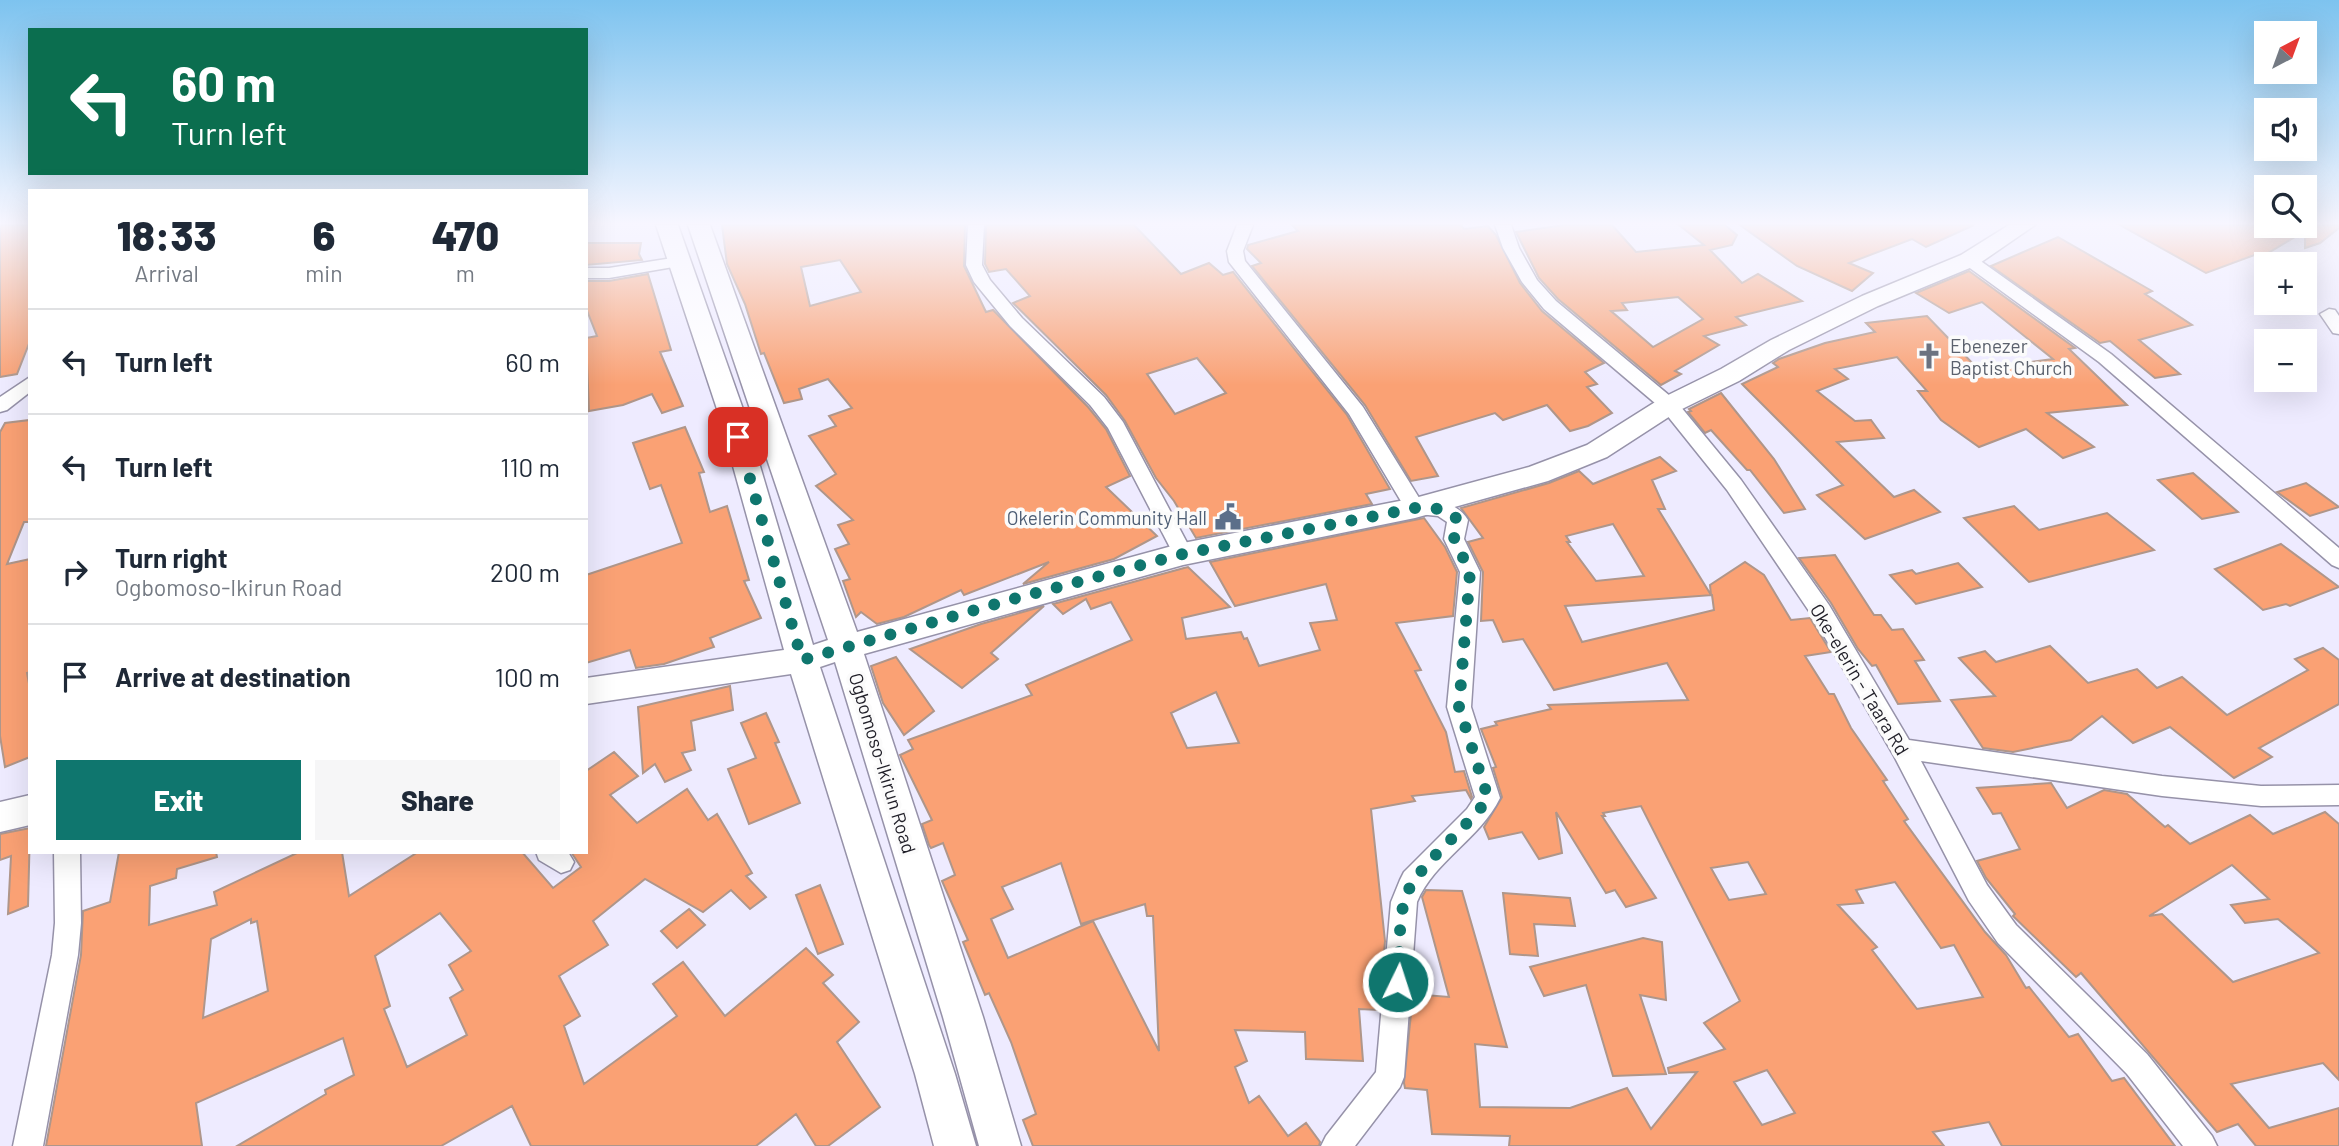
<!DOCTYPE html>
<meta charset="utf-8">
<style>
body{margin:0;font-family:Barlow,sans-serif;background:#f6f6f7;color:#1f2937;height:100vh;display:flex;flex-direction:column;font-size:26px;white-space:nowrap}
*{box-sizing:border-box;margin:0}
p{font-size:23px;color:#747a83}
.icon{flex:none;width:38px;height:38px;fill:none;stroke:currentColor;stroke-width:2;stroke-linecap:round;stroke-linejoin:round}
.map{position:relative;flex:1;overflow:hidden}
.panel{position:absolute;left:28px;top:189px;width:560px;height:665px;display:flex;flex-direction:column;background:#fff;border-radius:0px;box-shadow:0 7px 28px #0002}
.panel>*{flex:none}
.banner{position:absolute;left:28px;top:28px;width:560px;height:147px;border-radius:0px;box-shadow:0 7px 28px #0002;background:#0b6e4f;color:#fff;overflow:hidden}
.needle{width:46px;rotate:41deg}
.controls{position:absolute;left:2254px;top:21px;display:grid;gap:14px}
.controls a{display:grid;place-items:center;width:63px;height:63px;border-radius:0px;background:#fff;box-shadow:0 7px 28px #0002;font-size:35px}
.pin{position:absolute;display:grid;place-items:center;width:60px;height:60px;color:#fff;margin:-30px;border-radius:14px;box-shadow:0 4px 10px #0006}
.me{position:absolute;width:77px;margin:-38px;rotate:4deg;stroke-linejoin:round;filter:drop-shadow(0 0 5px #0008)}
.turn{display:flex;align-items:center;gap:24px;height:147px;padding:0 28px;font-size:32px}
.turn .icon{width:91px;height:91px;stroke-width:2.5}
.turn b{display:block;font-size:49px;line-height:60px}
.eta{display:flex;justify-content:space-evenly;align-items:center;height:119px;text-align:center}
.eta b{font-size:42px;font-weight:800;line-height:49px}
.cta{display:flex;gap:14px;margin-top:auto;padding:14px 28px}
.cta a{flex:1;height:80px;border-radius:0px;background:#0f766e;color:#fff;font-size:28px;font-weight:800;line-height:80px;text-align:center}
.cta a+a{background:#f6f6f7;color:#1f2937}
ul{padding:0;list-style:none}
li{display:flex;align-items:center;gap:21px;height:105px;padding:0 28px;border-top:2px solid #e0e1e3}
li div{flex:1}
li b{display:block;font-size:26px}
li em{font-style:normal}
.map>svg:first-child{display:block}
.building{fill:#faa174;stroke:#af968a;stroke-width:2;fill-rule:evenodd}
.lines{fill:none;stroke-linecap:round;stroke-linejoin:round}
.street-casing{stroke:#9692a9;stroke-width:3}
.secondary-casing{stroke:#9692a9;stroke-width:3}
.street{fill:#fff;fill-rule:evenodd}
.secondary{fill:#fff;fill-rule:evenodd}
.route{stroke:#0f766e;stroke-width:12;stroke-dasharray:0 21.6}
.labels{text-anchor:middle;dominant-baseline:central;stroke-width:7;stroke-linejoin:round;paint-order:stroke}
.worship-label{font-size:19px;fill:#5b616d;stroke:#fbfbfb;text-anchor:start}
.service-label{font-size:19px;fill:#4e5e75;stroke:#fbfbfb;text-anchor:end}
.street-label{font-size:19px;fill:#1f1e27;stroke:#fbfbfb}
</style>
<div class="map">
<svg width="2339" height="1146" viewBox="0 0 2339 1146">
<rect width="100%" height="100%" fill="#eeebff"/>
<!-- building -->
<g class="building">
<polygon points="0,225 30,225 30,341 17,374 0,377"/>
<path d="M722,225H965L964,266L986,312L993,310L1088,407L1106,429L1130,476L1106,487L1157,536L1114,559L1023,584L1049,562L964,595L961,590L904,617L877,624L861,612L856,617L843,581L850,579L835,549L849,544L838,525L853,520L816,486L836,474L809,436L836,426L829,416L852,408L828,379L799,389L802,399L784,403L764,353L761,354L745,304L727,264ZM840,260L861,292L810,306L801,267Z"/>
<path d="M986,225H1134L1181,274L1209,263L1223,275L1233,272L1347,415L1390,489L1366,494L1372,504L1196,538L1174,501L1156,478L1125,421L1106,395L1013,303L1030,296L1006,269L989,272L985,264ZM1197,358L1226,393L1175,414L1147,374Z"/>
<polygon points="1292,225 1461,225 1464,229 1488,226 1496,235 1520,283 1542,311 1604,363 1585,372 1597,384 1587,387 1612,413 1588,426 1570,431 1547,405 1503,420 1495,413 1416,437 1438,476 1411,481 1365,405 1252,266 1261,263 1247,249 1248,245 1298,231"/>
<path d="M1565,225H1612L1636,252L1704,245L1679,225H1725L1737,235L1732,245L1710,250L1742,283L1758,274L1802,301L1736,317L1746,325L1704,336L1719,345L1675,371L1681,374L1661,385L1558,299L1539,278L1516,232ZM1678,297L1703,319L1653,347L1611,311L1627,310L1622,303Z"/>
<polygon points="1740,225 1974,225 1926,247 1912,239 1849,263 1873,273 1852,291 1797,266"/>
<polygon points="2120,225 2339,225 2339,228 2320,243 2305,248 2305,231 2263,256 2257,254 2206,273"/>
<polygon points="2058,237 2152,291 2145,294 2192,325 2139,340 2180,374 2155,378 2110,341 2100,343 1991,266"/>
<polygon points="586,243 641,243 639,254 642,260 586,265"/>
<polygon points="1969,271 2075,348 2069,349 2127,405 2047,413 2094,447 2063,458 2026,429 1979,447 1941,420 1918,391 1927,391 1897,357 1835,369 1848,379 1817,391 1855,421 1871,420 1884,438 1837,442 1894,497 1914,490 1940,512 1865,539 1817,495 1843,485 1742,384 1778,367 1773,363 1779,359 1825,343 1875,332 1866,323 1927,316 1978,369 2053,359 1982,302 1949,313 1916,293"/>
<polygon points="648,274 671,350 660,352 683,406 662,413 652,394 623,405 589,411 586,338 597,336 586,308 586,281 609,281"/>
<polygon points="1721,393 1774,459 1805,509 1784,513 1750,470 1747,470 1711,430 1705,433 1688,412 1691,411 1689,409"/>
<polygon points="30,420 30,522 24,522 7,564 30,559 30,672 27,673 30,689 30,757 5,767 0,736 0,432 5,423"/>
<polygon points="685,427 704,472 699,473 710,512 727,506 749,580 744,581 761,618 710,638 714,647 664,664 636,668 630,650 586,663 586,575 682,543 661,485 650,489 633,443"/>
<path d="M1660,457L1676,471L1652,480L1665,509H1658L1711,595L1710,585L1745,562L1764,575L1791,620L1810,618L1831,652L1805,656L1829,694H1834L1851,728L1887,780L1883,781L1908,819L1904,821L1985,932L2006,955L2026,988L2029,987L2069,1037L2078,1034L2112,1081L2124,1078L2175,1146H2002L1989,1122L1933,1132L1944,1146H1509L1510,1136L1432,1134L1427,1090L1405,1088L1404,1083L1413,994L1449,997L1422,897L1426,890L1462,891L1507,1047L1475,1044L1480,1107L1570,1108L1627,1088L1651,1129L1697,1072L1669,1073L1668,1068L1725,1049L1704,1023L1740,1001L1641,806L1603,813L1605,816H1602L1656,898L1626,907L1615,890L1606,893L1556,812L1562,853L1539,859L1522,832L1489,839L1484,827L1502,797L1493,768L1496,767L1481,729L1497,725L1495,722L1551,709L1548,705L1688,700L1667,663L1554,690L1523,639L1503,642L1493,620L1481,621L1483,572L1468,542L1483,538L1461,508L1549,483L1579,471L1593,484ZM1613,524L1644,576L1596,581L1567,542H1570L1566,536ZM1712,595L1714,610L1582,642L1565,606ZM1748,862L1766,894L1729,900L1711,868ZM1895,882L1941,948L1954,945L1983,997L1917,1009L1872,950L1877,947L1838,905L1863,903L1856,890ZM1767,1070L1795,1113L1762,1125L1734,1082Z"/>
<polygon points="2193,473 2238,512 2202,519 2158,480"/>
<polygon points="2306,483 2339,507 2310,516 2277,492"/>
<polygon points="2014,506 2039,530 2107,513 2154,550 2029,582 1964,518"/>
<path d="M1424,518L1445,547L1457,572L1453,616L1396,623L1421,670L1415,671L1446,732L1455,772L1464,771L1472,797L1471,799L1466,790L1412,796L1415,801L1371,809L1385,941L1379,1010L1359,1009L1363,1061L1306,1059L1305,1032L1235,1030L1247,1061L1235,1067L1249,1103L1259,1096L1288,1136L1306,1123L1320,1142L1319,1146H1033L1023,1120L1036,1114L1011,1042L989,993L985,995L963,942L968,940L942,881L955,875L943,843L931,848L929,845L922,824L932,820L900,755L913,749L908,740L1032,695L1026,685L1132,640L1111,602L1091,609L1086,599L1063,614L1053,604L1184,568L1188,567L1230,607L1182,618L1186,639L1241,632L1244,639L1247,638L1259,666L1320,650L1310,623L1337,620L1326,584L1235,606L1210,562ZM1216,692L1239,743L1187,748L1171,713ZM1061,863L1081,924L1145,904L1147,916H1153L1159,1051L1093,921L1008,958L991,919L1013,909L1002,887Z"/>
<polygon points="2281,544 2339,587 2290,606 2286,604 2263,610 2215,569"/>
<polygon points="1835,555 1874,615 1881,615 1892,630 1903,629 1924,660 1915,661 1940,701 1898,704 1876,665 1872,666 1858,649 1831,603 1799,558"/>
<polygon points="1958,563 1982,587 1916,604 1890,575 1912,570 1916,574"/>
<polygon points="1044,606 991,653 998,659 962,688 910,649 981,624"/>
<polygon points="2050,646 2088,683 2137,669 2157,688 2182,677 2227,715 2308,670 2295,659 2323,648 2339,660 2339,704 2259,748 2272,757 2234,778 2170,727 2133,743 2102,716 2071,740 2013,752 1983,748 1951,700 1995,696 1959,658 1985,651 1996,662"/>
<polygon points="896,657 934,711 904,735 883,703 871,666"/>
<polygon points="730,686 733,710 691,721 695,750 682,753 691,770 665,782 655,764 643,773 638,707"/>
<polygon points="766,713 779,742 775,743 800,803 749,824 728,769 756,758 741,723"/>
<path d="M614,752L638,776L610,795L637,823L687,789L708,820L717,814L752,873L746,876L766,897L750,909L731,890L703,912L645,879L593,921L608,945L559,976L580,1016L564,1026L584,1084L677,1016L653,984L683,962L725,1016L806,948L833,975L823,983L859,1022L837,1042L880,1107L828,1146H816L796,1114L756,1146H531L512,1106L441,1146H237L326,1094L325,1090L354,1075L343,1038L196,1103L202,1146H46L81,955L83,911L110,902L119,852H216L217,857L177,869L176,878L150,886L149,925L217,905L214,892L299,852H342L349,896L418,852H522L553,888L581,867L571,852H586V771ZM440,913L471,951L449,965L463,990L450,998L467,1035L407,1067L384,1009L390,1006L375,956ZM251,919V923L257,921L268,991L203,1018L211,939Z"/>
<path d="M2051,783L2067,808L2104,790L2127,794L2165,827L2168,825L2190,844L2250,815L2273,834L2325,812L2339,824V1080L2323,1063L2231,1084L2269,1128L2339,1108V1146H2256L2238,1124L2217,1132L2081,973L2076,977L2013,916L2015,914L1986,878L1977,861L2020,849L2001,813L1993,814L1977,788ZM2232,865L2269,899L2231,905L2245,923L2278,919L2319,953L2233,982L2162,914L2149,916Z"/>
<polygon points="30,828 28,906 8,914 11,856 0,860 0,834"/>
<polygon points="820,885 843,944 818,954 796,895"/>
<polygon points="1503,893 1570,898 1575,926 1534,924 1538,956 1510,954"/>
<polygon points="689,909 705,925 677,948 661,931"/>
<polygon points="1643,938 1662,942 1666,1000 1640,995 1666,1074 1613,1076 1586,985 1544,996 1530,967"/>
</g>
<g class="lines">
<!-- street casing -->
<g class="street-casing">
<g id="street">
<polygon points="968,225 984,225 982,265 990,280 1022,318 1104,397 1123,422 1193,554 1190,559 1183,561 1176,559 1108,428 1090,405 1010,326 974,282 966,265"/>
<path d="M1237,225H1253L1243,251L1245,261L1363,407L1421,501C1439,501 1458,503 1468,520L1464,539L1480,572L1471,707L1500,798C1480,839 1434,861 1417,902L1404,1077L1400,1087L1355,1146H1321L1326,1136L1376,1072L1391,902L1400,880L1404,872L1467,809L1475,797L1447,707L1460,572L1444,539L1447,522L1438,516L1408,513L1349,414L1229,262L1227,251Z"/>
<polygon points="1495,225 1511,225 1519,248 1537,280 1556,301 1676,401 1741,480 1829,605 1909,740 2162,776 2261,786 2339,785 2339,805 2261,806 2162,796 1921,761 1987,885 2016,925 2147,1054 2212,1136 2217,1146 2183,1146 2127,1074 1998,943 1969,901 1894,756 1813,617 1727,490 1662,409 1544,309 1522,282 1503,248"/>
<polygon points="1969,255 1975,257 2111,354 2339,548 2339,568 2332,565 2099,362 1963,263 1961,260 1963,257"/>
<polygon points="679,257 685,259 687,262 685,265 609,278 586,278 586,268 609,268"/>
<polygon points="2329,309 2335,310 2339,316 2339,334 2333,333 2320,314"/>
<polygon points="30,377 30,392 7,410 0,412 0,397"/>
<polygon points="54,852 80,852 81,923 78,955 43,1146 13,1146 52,955 55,923"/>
<polygon points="536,852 568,852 574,862 570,870 561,873 539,860"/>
</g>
</g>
<!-- secondary casing -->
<g class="secondary-casing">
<g id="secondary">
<polygon points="656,225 678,225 744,412 813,645 828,640 688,225 710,225 857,632 1183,543 1415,498 1529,467 1587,445 1660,399 1721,369 1771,340 1862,296 1961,255 2009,225 2035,225 1977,265 1878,306 1789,350 1739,381 1678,411 1607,457 1548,481 1415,518 1183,565 864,654 983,1017 1021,1146 979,1146 943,1017 835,662 820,667 955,1074 976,1146 934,1146 915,1074 791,674 586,704 586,678 784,650 718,412"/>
<polygon points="30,795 30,825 0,832 0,802"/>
</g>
</g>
<!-- street -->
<use href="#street" class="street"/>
<!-- secondary -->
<use href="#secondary" class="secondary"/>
</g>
<!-- sky -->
<linearGradient id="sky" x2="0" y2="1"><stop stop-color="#7dc3ef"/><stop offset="0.58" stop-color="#f7f6ff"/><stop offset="1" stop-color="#f7f6ff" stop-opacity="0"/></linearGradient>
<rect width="2339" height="385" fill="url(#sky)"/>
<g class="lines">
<!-- route -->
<path class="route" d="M738,437L802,660L1017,598L1183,554L1415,508C1433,508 1446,507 1458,520L1454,539L1470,572L1459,707L1488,798C1467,830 1412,868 1404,902C1398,927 1400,957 1398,982"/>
</g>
<!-- icons -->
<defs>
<g id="church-bare" transform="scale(2.1)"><path d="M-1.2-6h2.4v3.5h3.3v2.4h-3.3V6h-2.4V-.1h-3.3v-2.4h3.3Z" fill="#6b7280" stroke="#fbfbfb" stroke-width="2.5" paint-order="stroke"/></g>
<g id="civic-bare" transform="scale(2.1)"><path d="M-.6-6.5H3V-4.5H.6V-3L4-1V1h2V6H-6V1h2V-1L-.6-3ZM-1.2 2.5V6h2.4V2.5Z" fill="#5c6f8a" stroke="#fbfbfb" stroke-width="2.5" paint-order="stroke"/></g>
</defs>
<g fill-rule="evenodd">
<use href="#church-bare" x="1929" y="356"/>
<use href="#civic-bare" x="1228" y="517"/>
</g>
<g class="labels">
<!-- worship labels -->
<g class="worship-label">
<text x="1950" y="345">Ebenezer<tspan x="1950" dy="22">Baptist Church</tspan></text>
</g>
<!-- service labels -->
<g class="service-label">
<text x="1207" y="517">Okelerin Community Hall</text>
</g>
<!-- street labels -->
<g class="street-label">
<text transform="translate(1860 679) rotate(59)">Oke-elerin - Taara Rd</text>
<text transform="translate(883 763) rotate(73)">Ogbomoso-Ikirun Road</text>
</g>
</g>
</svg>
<div class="controls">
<a><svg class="needle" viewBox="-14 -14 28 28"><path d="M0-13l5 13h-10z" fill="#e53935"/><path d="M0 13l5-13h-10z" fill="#747a83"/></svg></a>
<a><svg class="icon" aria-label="sound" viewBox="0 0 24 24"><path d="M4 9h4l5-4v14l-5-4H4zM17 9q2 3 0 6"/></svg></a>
<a><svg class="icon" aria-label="search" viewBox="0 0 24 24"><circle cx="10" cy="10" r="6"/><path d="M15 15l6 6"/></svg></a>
<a>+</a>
<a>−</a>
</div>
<div class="pin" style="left:738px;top:437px;background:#d93025"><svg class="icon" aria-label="arrive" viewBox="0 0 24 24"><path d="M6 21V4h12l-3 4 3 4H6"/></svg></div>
<svg class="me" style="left:1398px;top:982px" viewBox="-20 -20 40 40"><circle r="17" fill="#0f766e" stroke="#fff" stroke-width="3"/><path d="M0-11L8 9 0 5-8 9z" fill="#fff"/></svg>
<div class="banner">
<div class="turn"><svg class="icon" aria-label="left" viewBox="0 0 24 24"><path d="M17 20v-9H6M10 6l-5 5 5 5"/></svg><div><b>60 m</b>Turn left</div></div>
</div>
<section class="panel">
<div class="eta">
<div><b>18:33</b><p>Arrival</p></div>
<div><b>6</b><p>min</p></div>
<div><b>470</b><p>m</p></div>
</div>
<ul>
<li><svg class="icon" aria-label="left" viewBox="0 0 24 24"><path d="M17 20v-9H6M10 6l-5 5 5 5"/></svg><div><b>Turn left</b></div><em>60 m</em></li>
<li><svg class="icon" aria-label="left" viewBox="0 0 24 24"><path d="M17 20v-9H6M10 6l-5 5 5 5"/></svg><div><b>Turn left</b></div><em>110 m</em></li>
<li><svg class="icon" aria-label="right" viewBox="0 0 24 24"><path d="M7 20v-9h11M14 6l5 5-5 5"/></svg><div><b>Turn right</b><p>Ogbomoso-Ikirun Road</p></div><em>200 m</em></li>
<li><svg class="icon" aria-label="arrive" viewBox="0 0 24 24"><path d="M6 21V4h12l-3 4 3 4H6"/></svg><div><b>Arrive at destination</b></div><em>100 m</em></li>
</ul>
<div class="cta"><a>Exit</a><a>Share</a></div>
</section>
</div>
